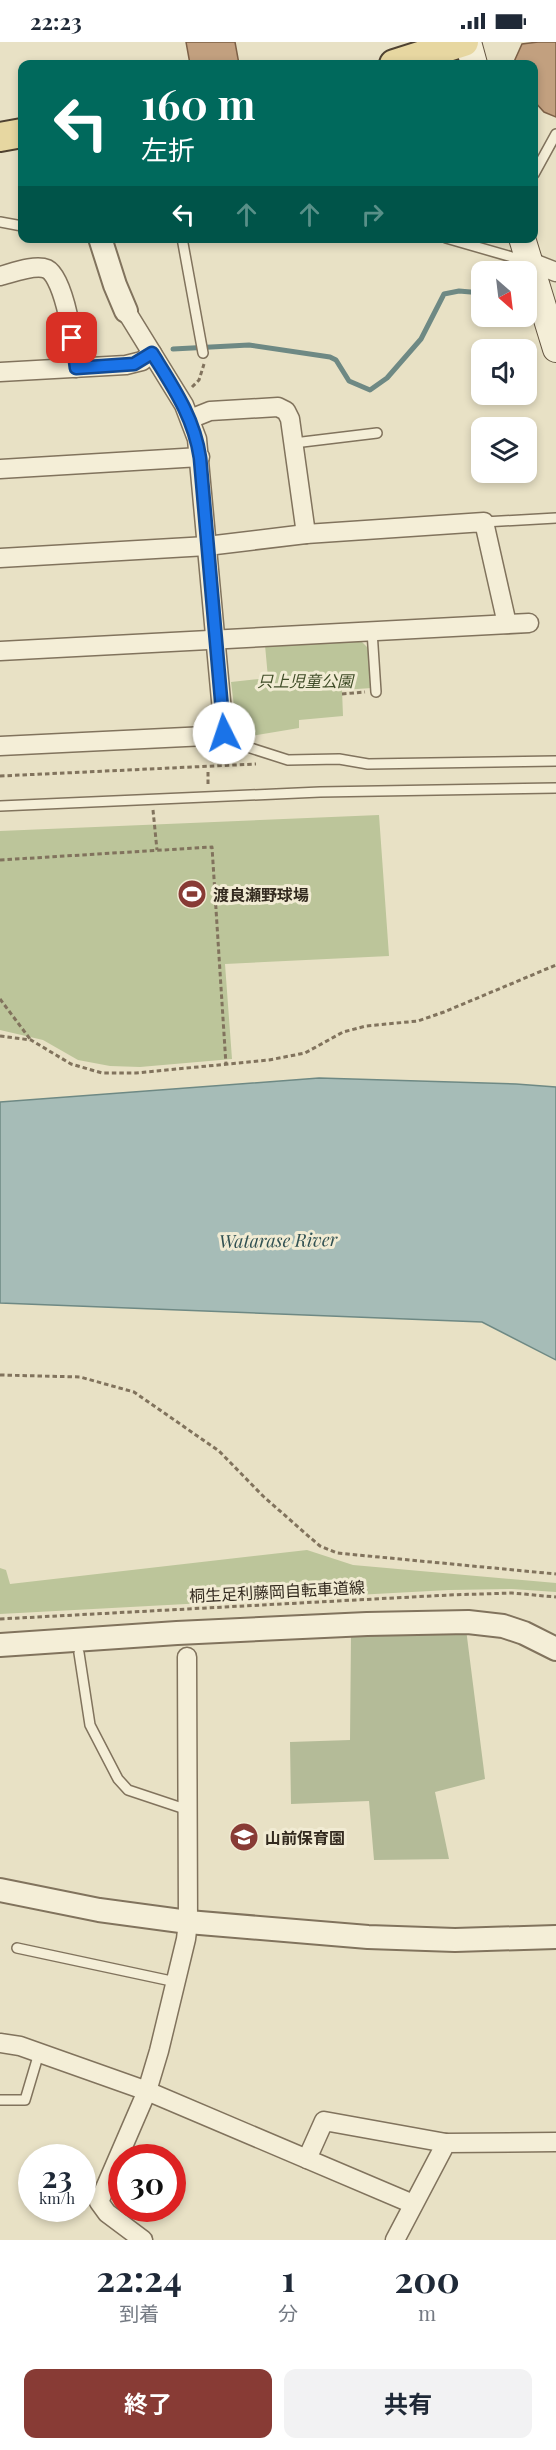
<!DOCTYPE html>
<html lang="ja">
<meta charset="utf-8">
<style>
body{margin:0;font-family:"Playfair Display","Noto Sans JP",serif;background:#f2f2f3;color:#1f2937;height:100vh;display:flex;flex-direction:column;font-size:22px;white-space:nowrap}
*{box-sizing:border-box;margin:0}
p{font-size:20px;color:#747a83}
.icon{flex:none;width:33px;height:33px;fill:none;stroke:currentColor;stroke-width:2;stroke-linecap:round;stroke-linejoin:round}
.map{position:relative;height:2198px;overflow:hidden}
.side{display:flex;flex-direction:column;background:#fff;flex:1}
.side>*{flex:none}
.guide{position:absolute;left:18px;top:18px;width:520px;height:183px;border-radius:12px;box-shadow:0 3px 9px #0003;background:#00695c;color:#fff;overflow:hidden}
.needle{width:39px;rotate:152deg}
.buttons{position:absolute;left:471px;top:219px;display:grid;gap:12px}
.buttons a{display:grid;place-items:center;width:66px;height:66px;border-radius:12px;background:#fff;box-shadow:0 3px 9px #0003;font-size:30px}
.speed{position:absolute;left:18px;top:2102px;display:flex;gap:12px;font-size:30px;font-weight:700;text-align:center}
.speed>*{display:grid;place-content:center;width:78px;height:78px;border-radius:50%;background:#fff;box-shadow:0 3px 9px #0003;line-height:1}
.speed small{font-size:15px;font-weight:400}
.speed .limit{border:9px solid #d22;background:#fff;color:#111}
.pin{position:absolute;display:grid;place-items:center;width:51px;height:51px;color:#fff;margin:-26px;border-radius:12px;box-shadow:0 3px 9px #0006}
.me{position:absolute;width:66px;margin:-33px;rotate:356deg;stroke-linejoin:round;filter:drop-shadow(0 0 4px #0008)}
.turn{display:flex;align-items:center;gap:21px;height:126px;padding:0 24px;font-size:27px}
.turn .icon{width:78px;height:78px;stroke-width:2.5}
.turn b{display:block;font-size:42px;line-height:51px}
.lanes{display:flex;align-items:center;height:57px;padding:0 24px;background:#0003;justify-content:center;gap:30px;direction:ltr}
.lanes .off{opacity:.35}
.eta{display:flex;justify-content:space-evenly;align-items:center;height:102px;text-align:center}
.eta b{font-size:36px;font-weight:700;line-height:42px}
.primary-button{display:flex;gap:12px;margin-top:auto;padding:12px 24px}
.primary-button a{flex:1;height:69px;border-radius:12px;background:#883b35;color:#fff;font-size:24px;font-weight:700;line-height:69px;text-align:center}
.primary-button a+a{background:#f2f2f3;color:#1f2937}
.status{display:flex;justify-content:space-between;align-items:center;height:42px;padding:0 30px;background:#fff;direction:ltr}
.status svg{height:16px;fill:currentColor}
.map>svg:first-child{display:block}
.green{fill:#bcc59a}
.cemetery{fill:#b4bb98}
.water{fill:#a6bcb7;stroke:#6e8984;stroke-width:1.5}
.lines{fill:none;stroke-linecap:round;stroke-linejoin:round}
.stream{stroke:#6e8984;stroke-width:5}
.building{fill:#c2a07f;stroke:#7d6046;stroke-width:1.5}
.service-casing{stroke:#81735d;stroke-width:12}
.minor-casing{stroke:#81735d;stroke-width:21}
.tertiary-casing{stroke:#81735d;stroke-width:26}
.secondary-casing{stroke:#635440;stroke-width:28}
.primary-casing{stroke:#4f4231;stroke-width:32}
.path{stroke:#81735d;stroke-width:3;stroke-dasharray:4.5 3;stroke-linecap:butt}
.service{stroke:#f4eed7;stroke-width:9}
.minor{stroke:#f4eed7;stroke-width:18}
.tertiary{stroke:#f4eed7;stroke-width:22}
.secondary{stroke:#f4eed7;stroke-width:26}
.primary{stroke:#e7d7a1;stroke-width:28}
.route-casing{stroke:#114b97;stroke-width:15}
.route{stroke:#1a73e8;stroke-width:10}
.labels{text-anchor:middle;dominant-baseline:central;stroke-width:6;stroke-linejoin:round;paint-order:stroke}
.park-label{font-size:16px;font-style:italic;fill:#404d28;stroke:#f1ebd3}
.poi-label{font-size:16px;font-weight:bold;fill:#332a1f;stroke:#f1ebd3;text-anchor:start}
.street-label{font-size:16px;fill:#332a1f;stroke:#f1ebd3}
.water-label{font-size:18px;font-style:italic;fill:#305051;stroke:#f1ebd3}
</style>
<div class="status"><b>22:23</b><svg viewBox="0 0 49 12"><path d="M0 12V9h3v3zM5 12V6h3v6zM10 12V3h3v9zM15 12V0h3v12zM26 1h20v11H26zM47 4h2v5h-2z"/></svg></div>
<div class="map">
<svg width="556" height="2198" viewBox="0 0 556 2198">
<rect width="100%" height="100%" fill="#e8e1c5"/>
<!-- green -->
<g class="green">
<polygon points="360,598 368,606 372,646 342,648 343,674 299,678 299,686 245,695 237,688 231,640 268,636 265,603"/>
<polygon points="379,773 389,914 225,922 232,1017 140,1025 110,1024 78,1018 43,998 0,988 0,789"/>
<polygon points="307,1508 353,1523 556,1541 556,1550 512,1547 449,1548 0,1572 0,1526 6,1528 10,1542"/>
</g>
<!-- cemetery -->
<polygon class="cemetery" points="466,1587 485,1737 435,1750 449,1817 374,1818 369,1759 291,1762 290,1700 350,1698 351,1593"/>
<!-- water -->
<polygon class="water" points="319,1036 516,1042 556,1045 556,1318 482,1280 0,1261 0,1060"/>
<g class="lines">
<!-- stream -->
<polyline class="stream" points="173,307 249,303 330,315 336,318 349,339 370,348 387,336 421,297 444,252 459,249 482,251"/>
</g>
<!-- building -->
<g class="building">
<polygon points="186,0 235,0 239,22 190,22"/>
<polygon points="538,0 556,0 556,75 544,70 534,59 534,22 513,22 522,2"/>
</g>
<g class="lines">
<!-- service casing -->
<g class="service-casing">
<g id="service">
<polyline points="534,132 556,92"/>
<polyline points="0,180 22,184"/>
<polyline points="182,196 203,311"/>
<polyline points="446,196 526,219"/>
<polyline points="294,401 377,391"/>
<polyline points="484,480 556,476"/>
<polyline points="372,589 376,650"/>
<polyline points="224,691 238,702 288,718 339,717 368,722 556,719"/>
<polyline points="0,764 320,750 556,746"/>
<polyline points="79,1611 90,1683 118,1737 128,1748 188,1768"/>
<polyline points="17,1906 176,1940"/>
<polyline points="0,2058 25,2058 39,2011"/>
</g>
</g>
<!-- minor casing -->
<g class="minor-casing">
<g id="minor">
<polyline points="528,219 556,230"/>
<path d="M0,234C12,231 35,222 47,227C65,236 75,307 76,326"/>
<polyline points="0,330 126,323 142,319 152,311"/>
<polyline points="190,377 210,369 278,365 286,369 290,377 306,492"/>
<polyline points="0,427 200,415"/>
<polyline points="0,516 207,504 306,492 484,480 507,582"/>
<polyline points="0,609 529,581"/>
<polyline points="0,704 206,694 224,691 197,397 184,363 126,269"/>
<polyline points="0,2001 20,2004 147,2049 413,2162"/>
<polyline points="307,2117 324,2079 446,2101"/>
<polyline points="143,2198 107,2171 99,2160 147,2049 159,2009 186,1897 188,1880 187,1615"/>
<polyline points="395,2198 446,2101 556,2100"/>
</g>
</g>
<!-- tertiary casing -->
<g class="tertiary-casing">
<g id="tertiary">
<polyline points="100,196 115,243 126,269"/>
<polyline points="0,1603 177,1591 367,1582 468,1580 503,1584 524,1591 556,1607"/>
<polyline points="0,1848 99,1868 188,1880 368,1895 455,1898 556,1895"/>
</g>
</g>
<!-- secondary casing -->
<g class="secondary-casing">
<g id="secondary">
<polyline points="468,0 474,22"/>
<polyline points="522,196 556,307"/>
</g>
</g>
<!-- primary casing -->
<g class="primary-casing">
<g id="primary">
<polyline points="394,22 464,0"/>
<polyline points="0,95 22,91"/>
</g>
</g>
<!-- path -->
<g class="path">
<polyline points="192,345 199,338 204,322"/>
<polyline points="342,652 365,650"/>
<polyline points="208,730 208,743"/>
<polyline points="0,734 256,722"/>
<polyline points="153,768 157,808"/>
<polyline points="0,818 212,805 226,1023"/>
<polyline points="0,957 30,997"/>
<polyline points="0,994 31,998 71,1022 102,1031 136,1031 269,1018 305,1011 343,990 366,984 418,979 444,970 556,923"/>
<polyline points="0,1333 80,1335 134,1350 219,1409 263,1454 306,1492 320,1504 337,1511 556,1532"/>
<polyline points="0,1577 449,1553 512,1551 556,1555"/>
</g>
<!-- service -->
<use href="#service" class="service"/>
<!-- minor -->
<use href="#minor" class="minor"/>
<!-- tertiary -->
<use href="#tertiary" class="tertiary"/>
<!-- secondary -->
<use href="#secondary" class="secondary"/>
<!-- primary -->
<use href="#primary" class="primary"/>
</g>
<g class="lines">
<!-- route casing -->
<g class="route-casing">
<path id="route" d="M72,296L76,326L134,322L152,311C173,345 194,375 200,416L224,691"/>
</g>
<!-- route -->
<use href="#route" class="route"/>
</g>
<!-- icons -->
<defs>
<g id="stadium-disc" transform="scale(1.5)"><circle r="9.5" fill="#883b35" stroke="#f1ebd3"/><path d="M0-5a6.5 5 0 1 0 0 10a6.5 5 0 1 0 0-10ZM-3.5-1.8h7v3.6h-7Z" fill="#fff"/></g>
<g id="school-disc" transform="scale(1.5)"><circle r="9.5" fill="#883b35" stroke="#f1ebd3"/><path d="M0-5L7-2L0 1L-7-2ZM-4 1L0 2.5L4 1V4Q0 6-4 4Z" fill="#fff"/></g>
</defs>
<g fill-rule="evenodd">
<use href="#stadium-disc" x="192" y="852"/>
<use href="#school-disc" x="244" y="1795"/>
</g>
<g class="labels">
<!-- park labels -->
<g class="park-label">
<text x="305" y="638">只上児童公園</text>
</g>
<!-- poi labels -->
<g class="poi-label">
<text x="213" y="852">渡良瀬野球場</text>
<text x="265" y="1795">山前保育園</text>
</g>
<!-- street labels -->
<g class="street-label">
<text transform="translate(277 1549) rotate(-3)">桐生足利藤岡自転車道線</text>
</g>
<!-- water labels -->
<g class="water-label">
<text transform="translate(278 1198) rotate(-1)">Watarase River</text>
</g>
</g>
</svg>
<div class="buttons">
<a><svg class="needle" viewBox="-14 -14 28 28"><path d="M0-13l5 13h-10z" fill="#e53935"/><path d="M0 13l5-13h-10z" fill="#747a83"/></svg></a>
<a><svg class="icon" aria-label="sound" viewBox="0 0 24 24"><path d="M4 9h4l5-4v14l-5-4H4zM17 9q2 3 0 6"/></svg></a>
<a><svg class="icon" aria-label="layers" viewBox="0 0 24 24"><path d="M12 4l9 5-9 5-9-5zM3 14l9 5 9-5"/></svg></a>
</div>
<div class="speed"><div>23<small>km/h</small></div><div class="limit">30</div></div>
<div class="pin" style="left:72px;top:296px;background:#d93025"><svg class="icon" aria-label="arrive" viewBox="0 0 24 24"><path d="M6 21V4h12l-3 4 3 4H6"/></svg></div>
<svg class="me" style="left:224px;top:691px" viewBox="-20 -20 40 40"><circle r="19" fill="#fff"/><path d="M0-13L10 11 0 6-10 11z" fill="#1a73e8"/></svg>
<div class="guide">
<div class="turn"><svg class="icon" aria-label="left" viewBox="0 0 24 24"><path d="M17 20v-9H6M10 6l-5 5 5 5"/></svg><div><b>160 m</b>左折</div></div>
<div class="lanes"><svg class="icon" aria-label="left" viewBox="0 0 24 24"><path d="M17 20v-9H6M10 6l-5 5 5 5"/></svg><svg class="icon off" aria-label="ahead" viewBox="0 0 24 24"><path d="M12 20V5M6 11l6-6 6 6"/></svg><svg class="icon off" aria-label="ahead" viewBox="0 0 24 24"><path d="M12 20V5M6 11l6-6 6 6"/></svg><svg class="icon off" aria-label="right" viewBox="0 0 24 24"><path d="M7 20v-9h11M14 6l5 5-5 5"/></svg></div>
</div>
</div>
<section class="side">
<div class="eta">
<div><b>22:24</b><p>到着</p></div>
<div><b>1</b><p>分</p></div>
<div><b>200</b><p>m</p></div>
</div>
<div class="primary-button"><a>終了</a><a>共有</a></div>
</section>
